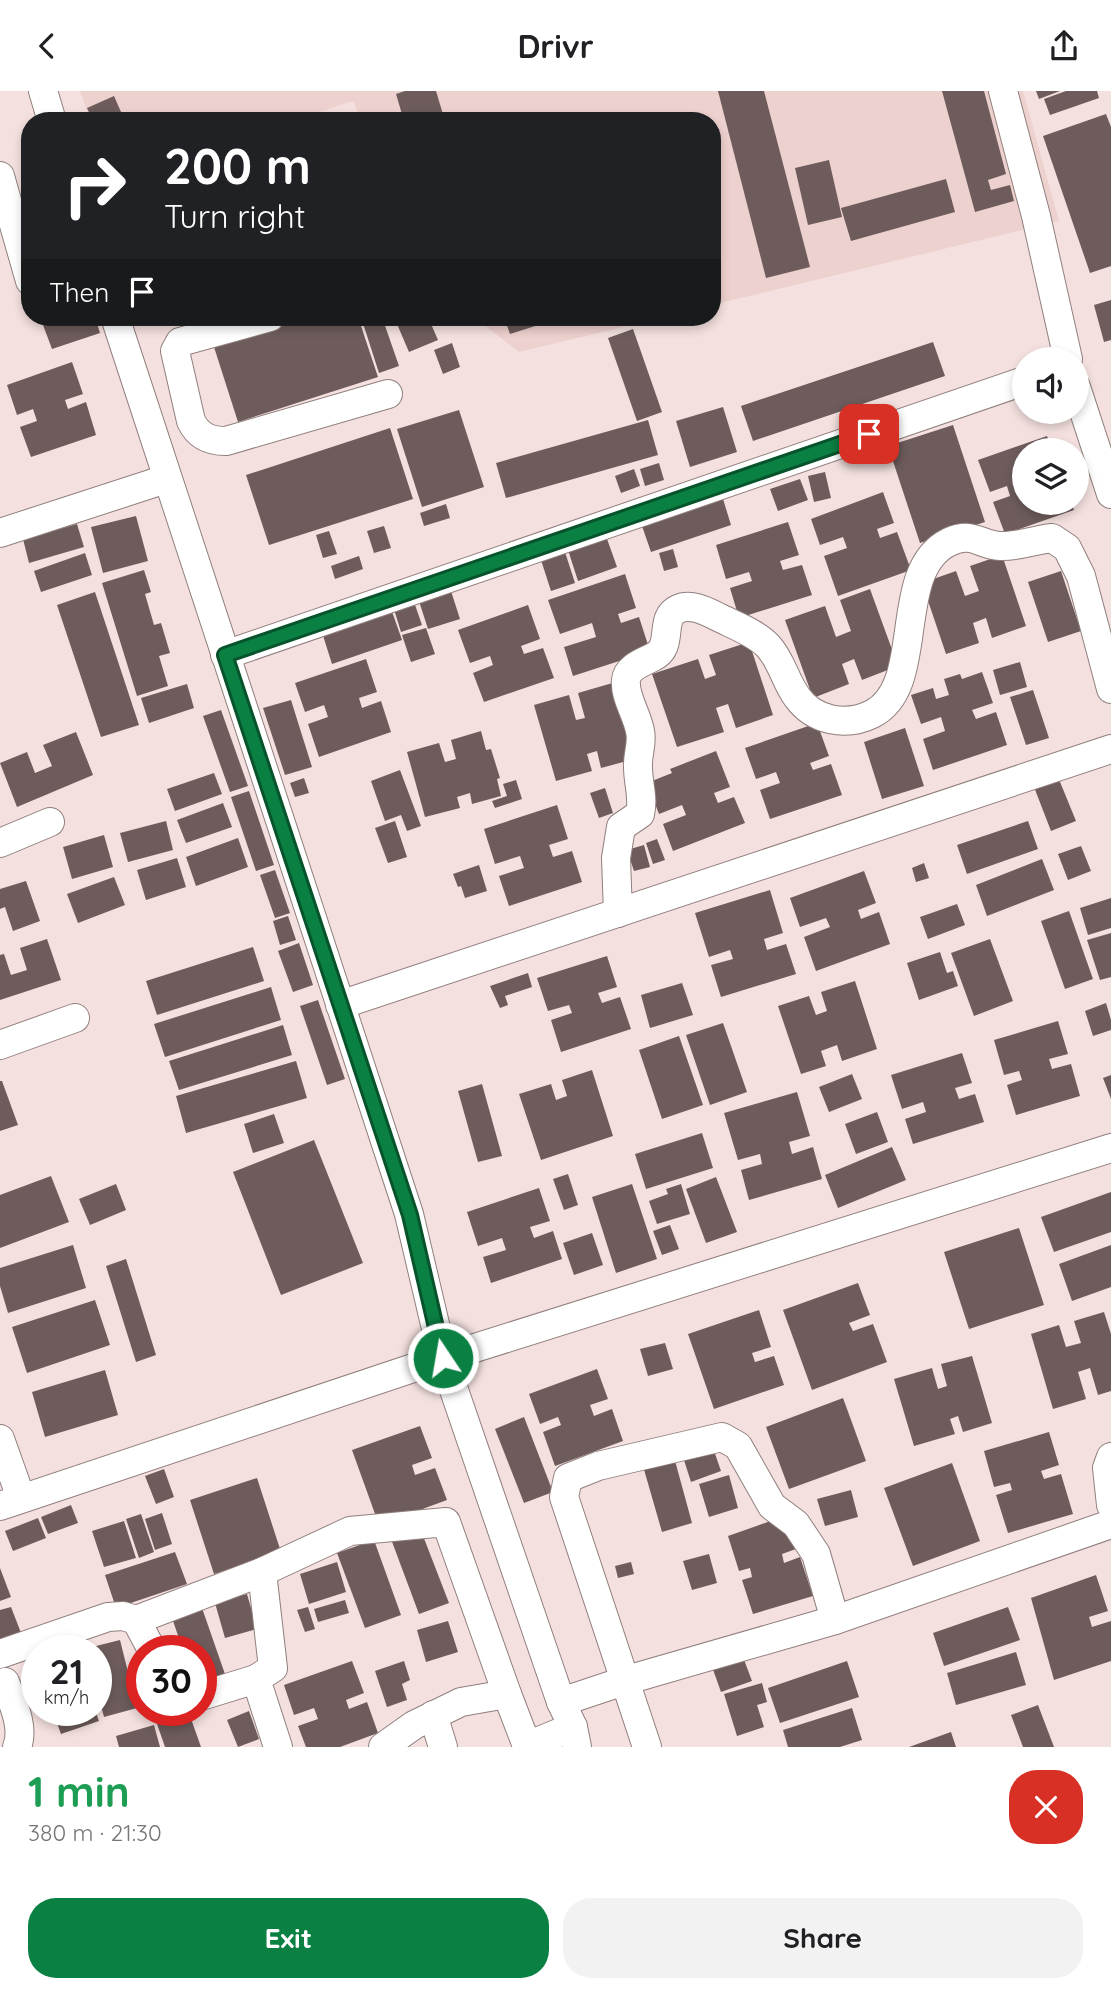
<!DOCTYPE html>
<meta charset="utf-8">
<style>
body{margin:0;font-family:Quicksand,sans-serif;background:#f2f2f2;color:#202124;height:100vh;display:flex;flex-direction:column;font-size:26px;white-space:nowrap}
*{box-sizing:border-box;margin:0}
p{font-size:23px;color:#757577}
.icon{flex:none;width:38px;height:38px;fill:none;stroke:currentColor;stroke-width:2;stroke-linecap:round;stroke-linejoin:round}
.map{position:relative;height:1656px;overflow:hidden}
.drawer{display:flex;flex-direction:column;background:#fff;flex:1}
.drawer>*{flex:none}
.banner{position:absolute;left:21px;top:21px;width:700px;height:214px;border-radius:28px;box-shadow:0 4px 10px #0003;background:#202124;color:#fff;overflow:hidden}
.fabs{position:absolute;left:1012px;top:256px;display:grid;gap:14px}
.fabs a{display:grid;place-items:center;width:77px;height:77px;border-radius:50%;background:#fff;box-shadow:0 4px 10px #0003;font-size:35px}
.speed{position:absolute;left:21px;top:1544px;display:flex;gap:14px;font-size:35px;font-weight:700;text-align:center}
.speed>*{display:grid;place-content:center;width:91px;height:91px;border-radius:50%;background:#fff;box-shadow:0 4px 10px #0003;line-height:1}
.speed small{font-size:18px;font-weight:400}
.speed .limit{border:10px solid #d22;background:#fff;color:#111}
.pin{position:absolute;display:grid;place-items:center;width:60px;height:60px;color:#fff;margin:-30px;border-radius:14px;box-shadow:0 4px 10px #0006}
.me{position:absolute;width:77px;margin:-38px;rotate:348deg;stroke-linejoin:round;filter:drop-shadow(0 0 5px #0008)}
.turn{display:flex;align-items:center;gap:24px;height:147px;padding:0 28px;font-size:32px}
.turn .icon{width:91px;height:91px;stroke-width:2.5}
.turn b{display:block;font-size:49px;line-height:60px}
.then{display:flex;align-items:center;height:66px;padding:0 28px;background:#0003;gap:14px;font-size:26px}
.round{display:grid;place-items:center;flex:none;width:74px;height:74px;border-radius:28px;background:#f2f2f2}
.overview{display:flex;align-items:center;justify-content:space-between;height:119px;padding:0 28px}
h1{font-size:42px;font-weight:700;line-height:52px;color:#1e9e55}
.action{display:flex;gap:14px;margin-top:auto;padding:14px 28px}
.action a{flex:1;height:80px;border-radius:28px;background:#0b8043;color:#fff;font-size:28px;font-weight:700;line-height:80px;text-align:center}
.action a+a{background:#f2f2f2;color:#202124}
header{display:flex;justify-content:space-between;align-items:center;height:91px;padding:0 28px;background:#fff;font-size:32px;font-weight:700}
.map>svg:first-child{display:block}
.built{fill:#edd1ce}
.building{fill:#6d5c5b}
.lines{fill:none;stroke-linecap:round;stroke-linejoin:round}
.minor-casing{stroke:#907f7d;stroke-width:30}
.minor{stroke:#fff;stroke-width:28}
.route-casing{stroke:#07532c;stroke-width:18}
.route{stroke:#0b8043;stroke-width:12}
</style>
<header><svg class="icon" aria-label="back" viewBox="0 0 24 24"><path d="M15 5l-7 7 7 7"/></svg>Drivr<svg class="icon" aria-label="share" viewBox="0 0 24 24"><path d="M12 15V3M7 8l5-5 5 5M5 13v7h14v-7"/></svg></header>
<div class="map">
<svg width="1111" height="1656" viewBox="0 0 1111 1656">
<rect width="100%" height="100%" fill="#f4e1df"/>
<!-- built -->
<g class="built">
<polygon points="80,0 1023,0 1059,130 712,214 712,30 362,30 353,10 291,30 91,30"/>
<polygon points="474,226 665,226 519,261"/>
</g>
<!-- building -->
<g class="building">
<polygon points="405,0 436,0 445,30 404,30 396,3"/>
<polygon points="718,0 764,0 810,176 766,187"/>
<polygon points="942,0 984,0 1006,83 988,89 991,99 1010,94 1014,110 975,121"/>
<polygon points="1036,0 1060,0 1039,8"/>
<polygon points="1066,0 1097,0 1099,7 1050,24 1044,8"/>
<polygon points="114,5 125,30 93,30 87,17"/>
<polygon points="1106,23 1111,36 1111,175 1090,182 1043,45"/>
<polygon points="829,69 842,126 808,134 795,77"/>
<polygon points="946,88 955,121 851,150 841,117"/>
<polygon points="1111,209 1111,249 1104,251 1094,214"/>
<polygon points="40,226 95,226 100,242 52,258"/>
<polygon points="307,226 358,226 378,286 238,331 214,256"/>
<polygon points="361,226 382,226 399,275 379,282"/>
<polygon points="394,226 428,226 438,249 409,261"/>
<polygon points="504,226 564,226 510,243"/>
<polygon points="633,238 662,321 637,330 608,247"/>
<polygon points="933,251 945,285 753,350 741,315"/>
<polygon points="452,252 460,276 443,283 434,259"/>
<polygon points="72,271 83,303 65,309 68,318 86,311 96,344 31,366 20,336 37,330 33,318 17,324 7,294"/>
<polygon points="723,316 737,361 690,376 676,330"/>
<polygon points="459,319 484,396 422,416 397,338"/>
<polygon points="648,329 658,364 506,407 496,372"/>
<polygon points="953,334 985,431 920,452 888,355"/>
<polygon points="390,337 413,408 269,454 246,384"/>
<polygon points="1047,345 1052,359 1024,359 1024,411 1071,411 1074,419 1005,443 993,411 1010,405 1007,395 990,401 978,369"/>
<polygon points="659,372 664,389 645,395 640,378"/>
<polygon points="634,378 640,395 621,402 615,385"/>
<polygon points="825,381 831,407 814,411 808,385"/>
<polygon points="800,388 808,409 778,420 770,398"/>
<polygon points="883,401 894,432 877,438 880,447 897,441 911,479 838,505 824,465 847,457 843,446 820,454 811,428"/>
<polygon points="723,408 731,434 651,461 642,435"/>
<polygon points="446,413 450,427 424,435 420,422"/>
<polygon points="136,425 148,470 103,482 91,436"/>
<polygon points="788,431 799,464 780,470 783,479 802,474 812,504 739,527 730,497 752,490 749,481 726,488 716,454"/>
<polygon points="77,433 84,456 29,472 23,448"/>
<polygon points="384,435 391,457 374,462 367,440"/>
<polygon points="329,440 337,463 323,467 316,444"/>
<polygon points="606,445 617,476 578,490 568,459"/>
<polygon points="673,458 678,476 664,480 659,462"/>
<polygon points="565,461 575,492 551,500 541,469"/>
<polygon points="85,462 92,484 41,501 34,480"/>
<polygon points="1002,464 1026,535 992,547 986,527 973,532 979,552 946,563 922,492 956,480 965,505 979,500 970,475"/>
<polygon points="359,465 363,478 335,488 331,475"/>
<polygon points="144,479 151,501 145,503 154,534 161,532 170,562 159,565 168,595 137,605 102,492"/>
<polygon points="1061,480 1081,540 1048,551 1028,491"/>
<polygon points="625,483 636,517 618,523 621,532 639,526 650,560 573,585 564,556 596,546 592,532 560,543 548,509"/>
<polygon points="450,497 460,528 428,538 418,507"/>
<polygon points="870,498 898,575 862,589 854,568 842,573 849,593 813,607 785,529 825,515 836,546 851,540 840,509"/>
<polygon points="95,501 139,634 101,646 57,514"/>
<polygon points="413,508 422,534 401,541 393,515"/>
<polygon points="389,512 402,549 332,573 320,535"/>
<polygon points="528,514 540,548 521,555 524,563 543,557 554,587 484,611 473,582 493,574 490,565 470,572 458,539"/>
<polygon points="426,537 435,563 411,571 402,544"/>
<polygon points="749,551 773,624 736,637 728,613 716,617 724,641 677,656 652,583 698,568 705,588 716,584 709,564"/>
<polygon points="366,568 377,601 359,607 362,617 381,610 391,641 319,666 308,633 328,626 324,614 305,621 295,592"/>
<polygon points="1020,571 1027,596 1000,604 993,579"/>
<polygon points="982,581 993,612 972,619 976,628 996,621 1007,654 933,679 923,648 945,640 941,626 921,633 911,604 933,597 936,608 949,604 944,588 960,583 962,588"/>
<polygon points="616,591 638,667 601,677 597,660 587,663 592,680 556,690 534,614 569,604 576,629 585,627 578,602"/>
<polygon points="187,593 194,617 149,632 141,607"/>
<polygon points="1033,599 1049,647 1026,654 1010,606"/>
<polygon points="291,609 312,676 285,684 263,617"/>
<polygon points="221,619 248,695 230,701 203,625"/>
<polygon points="817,632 829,665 810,672 813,679 831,673 842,704 770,728 760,699 780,692 776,681 756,688 745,657"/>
<polygon points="905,637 924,695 882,708 864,651"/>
<polygon points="481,640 486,659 491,658 500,687 497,688 501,705 472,713 470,702 457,706 460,717 425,726 407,661 439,652 445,671 456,668 451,649"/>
<polygon points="76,641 93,684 17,716 0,672 27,661 35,682 52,675 43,654"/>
<polygon points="716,660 730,696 714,702 718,712 734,706 745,732 673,760 663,733 686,724 682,714 659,723 647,692 672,682 670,678"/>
<polygon points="400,679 421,735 407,740 401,724 385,730 371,690"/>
<polygon points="214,682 222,703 175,720 167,698"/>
<polygon points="1058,686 1076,730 1051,740 1034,696"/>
<polygon points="304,687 309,702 295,706 290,692"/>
<polygon points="516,689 522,708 495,717 492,710 507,705 503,693"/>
<polygon points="605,697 613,722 599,727 590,702"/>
<polygon points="249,700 274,774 256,780 231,706"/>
<polygon points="223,712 232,736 186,752 177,729"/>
<polygon points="557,714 568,748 549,754 553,766 572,760 582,791 509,815 499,785 524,777 520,765 495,773 484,738"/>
<polygon points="166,730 173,759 128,771 120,742"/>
<polygon points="395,730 407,766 388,772 375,737"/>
<polygon points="1028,730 1038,758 967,783 957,754"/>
<polygon points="104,744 113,776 72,788 63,756"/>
<polygon points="238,747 248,776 196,795 186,766"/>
<polygon points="657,748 665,769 653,773 646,752"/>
<polygon points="644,754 650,776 634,780 627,759"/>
<polygon points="1081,755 1091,780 1068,789 1058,763"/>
<polygon points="177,767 186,796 146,809 137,779"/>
<polygon points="1042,768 1054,799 987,825 976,794"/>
<polygon points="924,772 929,787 916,791 912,777"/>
<polygon points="479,774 487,800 465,807 461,795 458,796 453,783"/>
<polygon points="275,779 290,822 275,827 260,784"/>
<polygon points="864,780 876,812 858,819 861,828 879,821 890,853 816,880 804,846 830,836 826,827 800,836 790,807"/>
<polygon points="114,786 125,814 78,832 67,803"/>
<polygon points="26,790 40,830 13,840 5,816 0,818 0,798"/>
<polygon points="770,799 783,842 764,848 767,859 786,853 796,883 721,906 711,874 733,868 730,859 709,866 695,822"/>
<polygon points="1111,807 1111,837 1088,844 1080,817"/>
<polygon points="957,813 965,834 928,848 920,826"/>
<polygon points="1069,820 1093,888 1065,898 1041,830"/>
<polygon points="288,825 296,849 280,854 273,830"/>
<polygon points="1111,842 1111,886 1100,889 1087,849"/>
<polygon points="47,848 61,889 0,909 0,864 4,863 11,884 27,879 20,857"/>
<polygon points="990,848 1013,910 974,925 951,862"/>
<polygon points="299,852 313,894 293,901 278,860"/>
<polygon points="253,856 264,890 157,924 146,890"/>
<polygon points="940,861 947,882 953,880 958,895 919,909 907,872"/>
<polygon points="607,865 617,896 598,902 602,912 620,906 631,938 561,961 551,929 572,922 569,914 548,920 537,887"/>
<polygon points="528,882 532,896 505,905 508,914 500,917 490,895"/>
<polygon points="855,890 877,958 842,970 837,954 821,960 826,975 801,983 778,915 809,905 816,924 827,920 821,901"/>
<polygon points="682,892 693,924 650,937 641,904"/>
<polygon points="271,896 281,929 165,966 154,933"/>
<polygon points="318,909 345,988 327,994 300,915"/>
<polygon points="1106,912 1111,929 1111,939 1093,945 1085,920"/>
<polygon points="1058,930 1068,963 1049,968 1052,978 1071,973 1080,1005 1016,1024 1007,994 1022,989 1019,980 1004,984 994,949"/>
<polygon points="723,932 747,1001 710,1014 686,944"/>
<polygon points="283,934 292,964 179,999 169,970"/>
<polygon points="679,945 703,1014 662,1028 639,959"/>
<polygon points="962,962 972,992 955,997 959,1008 975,1003 984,1031 913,1053 905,1028 926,1021 923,1011 902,1018 891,984"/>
<polygon points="296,970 307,1007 186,1042 176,1005"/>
<polygon points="592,979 613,1045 541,1069 519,1003 551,993 556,1009 567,1005 562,989"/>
<polygon points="852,983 862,1008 829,1021 819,996"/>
<polygon points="1111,984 1111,1008 1103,987"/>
<polygon points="0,990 2,990 18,1034 0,1040"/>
<polygon points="482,993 502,1065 478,1071 458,1000"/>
<polygon points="797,1001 810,1045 789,1051 792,1063 813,1056 822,1088 749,1109 741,1079 762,1073 760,1063 738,1069 724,1022"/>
<polygon points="877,1021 888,1051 856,1063 845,1033"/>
<polygon points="274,1023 284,1052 253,1062 244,1033"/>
<polygon points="702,1042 713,1077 646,1098 635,1063"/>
<polygon points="314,1049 363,1172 281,1204 233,1081"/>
<polygon points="892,1056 906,1089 838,1117 825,1084"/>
<polygon points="568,1083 578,1114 564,1119 553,1088"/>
<polygon points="51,1085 69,1131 0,1157 0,1104"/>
<polygon points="716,1086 737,1141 706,1152 686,1098"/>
<polygon points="116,1093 126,1119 90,1134 79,1108"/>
<polygon points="632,1093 657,1168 616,1182 592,1106"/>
<polygon points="681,1093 690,1123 657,1133 649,1110 668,1103 666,1098"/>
<polygon points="539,1097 550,1130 530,1136 534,1147 553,1140 562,1168 491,1192 483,1166 506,1159 502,1147 478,1155 467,1121"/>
<polygon points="1111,1101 1111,1141 1054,1161 1041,1126"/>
<polygon points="670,1134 679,1158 662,1164 653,1140"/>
<polygon points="1019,1137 1044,1214 969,1238 944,1161"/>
<polygon points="592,1142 603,1174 574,1184 563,1152"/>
<polygon points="73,1154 86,1197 8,1222 0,1195 0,1177"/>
<polygon points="1111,1154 1111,1196 1072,1210 1059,1173"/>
<polygon points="126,1168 156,1264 136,1271 106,1175"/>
<polygon points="858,1192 870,1224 849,1232 853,1240 873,1233 887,1271 812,1299 783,1219"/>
<polygon points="95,1209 110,1254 27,1282 12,1236"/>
<polygon points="759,1219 771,1256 752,1262 755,1271 774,1265 784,1294 714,1318 688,1243"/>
<polygon points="1104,1221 1111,1243 1111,1300 1098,1304 1090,1277 1078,1281 1086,1308 1053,1318 1031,1243 1059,1234 1066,1256 1081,1252 1074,1230"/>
<polygon points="665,1252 673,1278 648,1285 640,1258"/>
<polygon points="972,1265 992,1332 963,1341 958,1325 950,1328 955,1343 914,1355 894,1288 932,1277 938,1298 947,1295 941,1273"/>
<polygon points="597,1278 608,1308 590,1314 594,1325 612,1318 623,1350 555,1375 543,1341 561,1334 558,1326 540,1333 529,1303"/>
<polygon points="105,1279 118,1324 45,1346 32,1301"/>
<polygon points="843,1307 866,1370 789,1398 766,1336"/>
<polygon points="524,1326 553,1401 524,1412 495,1338"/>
<polygon points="420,1335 432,1367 412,1374 415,1384 435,1377 447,1409 379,1434 352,1359"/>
<polygon points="1049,1341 1059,1374 1041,1380 1044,1388 1061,1383 1073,1423 1008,1442 996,1404 1012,1399 1010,1392 994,1396 984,1360"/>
<polygon points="712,1354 721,1380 691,1391 683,1366"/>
<polygon points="674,1366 692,1432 662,1441 643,1375"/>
<polygon points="952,1372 980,1450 913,1475 884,1397"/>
<polygon points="164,1378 174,1406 156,1413 145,1385"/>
<polygon points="729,1384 738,1417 709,1426 699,1393"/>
<polygon points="257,1387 281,1461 214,1483 190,1409"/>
<polygon points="851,1399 858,1426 825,1435 817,1408"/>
<polygon points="71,1414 78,1432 48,1443 41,1426"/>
<polygon points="162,1422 172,1453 155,1459 145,1428"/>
<polygon points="141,1423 154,1461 139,1467 126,1428"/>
<polygon points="785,1425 796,1458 782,1463 784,1472 800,1466 813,1505 753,1523 742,1489 752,1486 750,1477 739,1480 728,1445"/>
<polygon points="38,1427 46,1447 13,1460 5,1440"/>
<polygon points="124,1430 136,1467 104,1476 92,1440"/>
<polygon points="420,1437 449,1512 419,1523 391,1448"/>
<polygon points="374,1449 401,1524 365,1537 337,1462"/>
<polygon points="175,1461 187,1493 116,1517 105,1484"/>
<polygon points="709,1463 717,1492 692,1499 683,1470"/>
<polygon points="337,1471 346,1501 309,1513 300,1483"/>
<polygon points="631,1471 634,1483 618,1487 615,1475"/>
<polygon points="0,1477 11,1506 0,1510"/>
<polygon points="1096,1484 1108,1520 1089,1526 1092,1536 1111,1530 1111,1570 1054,1589 1031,1507"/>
<polygon points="247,1503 257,1538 225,1547 215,1512"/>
<polygon points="345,1509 349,1522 318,1531 314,1518"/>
<polygon points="11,1516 23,1547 0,1555 0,1519"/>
<polygon points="308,1516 315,1538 305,1541 297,1519"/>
<polygon points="1008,1516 1020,1549 944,1575 933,1542"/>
<polygon points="202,1517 226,1586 201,1595 201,1559 183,1559 172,1527"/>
<polygon points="448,1530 458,1561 426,1571 417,1539"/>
<polygon points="120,1549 137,1617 104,1626 96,1596 96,1559 84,1558"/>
<polygon points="740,1558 752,1590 721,1601 710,1570"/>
<polygon points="1016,1561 1026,1594 956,1614 947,1582"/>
<polygon points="352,1570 364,1602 346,1609 349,1618 367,1611 378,1642 340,1656 306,1656 298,1635 318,1628 314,1617 294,1624 284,1594"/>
<polygon points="404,1570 410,1589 402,1593 407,1609 387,1616 375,1580"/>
<polygon points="847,1570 859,1606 780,1632 768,1597"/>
<polygon points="762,1592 767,1611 757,1614 764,1636 737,1645 724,1603"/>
<polygon points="1038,1614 1054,1656 1023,1656 1011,1624"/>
<polygon points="852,1617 862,1649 840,1656 788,1656 783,1639"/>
<polygon points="52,1619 95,1619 99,1630 61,1643"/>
<polygon points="249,1620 259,1648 238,1656 227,1629"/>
<polygon points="189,1622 201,1656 165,1656 157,1633"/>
<polygon points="154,1634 160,1656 119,1656 116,1645"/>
<polygon points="951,1641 956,1656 909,1656"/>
</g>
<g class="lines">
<!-- minor casing -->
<g class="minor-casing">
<g id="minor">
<polyline points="43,0 52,30"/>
<polyline points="1003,0 1036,125 1068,268"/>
<polyline points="0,85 30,190"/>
<polyline points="115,226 409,1123 443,1267 561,1611 573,1636 577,1656"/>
<path d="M270,226L180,251L175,260L191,330C198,345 210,350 226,350L388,303"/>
<polyline points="1076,296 1111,403"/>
<polyline points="0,442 166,388"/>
<polyline points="225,564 1024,290"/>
<polyline points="0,752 50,731"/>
<path d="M618,822L616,767L621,736L640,723C644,707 638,693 638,676C637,664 643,652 640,640C637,623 624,605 626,589C627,576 644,571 653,566C675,556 658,527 678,518C691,512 706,520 718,526C734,534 756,542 768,555C782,570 785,590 797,606C814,630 846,636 872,623C928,595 890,480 949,451C973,440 980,454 1000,455C1017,456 1034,449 1052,447L1067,457L1081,485L1111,598"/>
<polyline points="340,914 1111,658"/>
<polyline points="0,954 75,927"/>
<polyline points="0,1348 21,1407"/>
<polyline points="1111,1366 1107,1377 1111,1414"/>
<polyline points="0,1415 443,1267 1111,1057"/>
<polyline points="136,1529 262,1481"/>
<polyline points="0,1563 108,1526 123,1525 136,1529 152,1559"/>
<polyline points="256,1588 273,1577 262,1481 350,1440 446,1431 507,1603"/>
<path d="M5,1591C12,1610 25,1636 17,1656"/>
<polyline points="201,1605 256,1588 278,1656"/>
<polyline points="561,1611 627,1589 835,1529 1111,1433"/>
<polyline points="433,1624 443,1656"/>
<polyline points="383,1656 414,1634 461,1611 507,1603 527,1655 573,1636"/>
<polyline points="647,1656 564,1406 568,1387 598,1375 722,1346 738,1355 772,1415 796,1433 816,1463 835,1529"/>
</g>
</g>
<!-- minor -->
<use href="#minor" class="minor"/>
</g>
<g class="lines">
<!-- route casing -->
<g class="route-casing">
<polyline id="route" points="443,1267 410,1124 225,564 869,343"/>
</g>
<!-- route -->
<use href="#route" class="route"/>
</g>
</svg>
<div class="fabs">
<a><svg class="icon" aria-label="sound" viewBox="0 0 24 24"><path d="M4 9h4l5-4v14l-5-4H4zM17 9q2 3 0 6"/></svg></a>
<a><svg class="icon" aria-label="layers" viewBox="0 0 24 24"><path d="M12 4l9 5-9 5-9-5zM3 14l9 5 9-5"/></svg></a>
</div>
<div class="speed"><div>21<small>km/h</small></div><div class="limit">30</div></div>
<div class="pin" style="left:869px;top:343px;background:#d93025"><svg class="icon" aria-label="arrive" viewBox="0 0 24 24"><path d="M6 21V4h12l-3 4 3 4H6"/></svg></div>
<svg class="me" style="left:443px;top:1267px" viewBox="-20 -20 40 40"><circle r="17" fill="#0b8043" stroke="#fff" stroke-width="3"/><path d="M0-11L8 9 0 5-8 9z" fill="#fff"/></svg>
<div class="banner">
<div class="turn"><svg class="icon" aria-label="right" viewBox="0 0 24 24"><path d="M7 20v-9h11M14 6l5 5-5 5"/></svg><div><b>200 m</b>Turn right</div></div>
<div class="then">Then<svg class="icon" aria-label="arrive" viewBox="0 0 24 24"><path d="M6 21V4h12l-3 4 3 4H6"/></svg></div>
</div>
</div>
<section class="drawer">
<div class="overview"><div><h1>1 min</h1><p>380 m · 21:30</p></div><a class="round" style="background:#d93025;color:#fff"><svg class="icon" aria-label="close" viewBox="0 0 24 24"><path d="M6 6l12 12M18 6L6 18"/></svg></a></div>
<div class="action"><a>Exit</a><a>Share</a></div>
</section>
